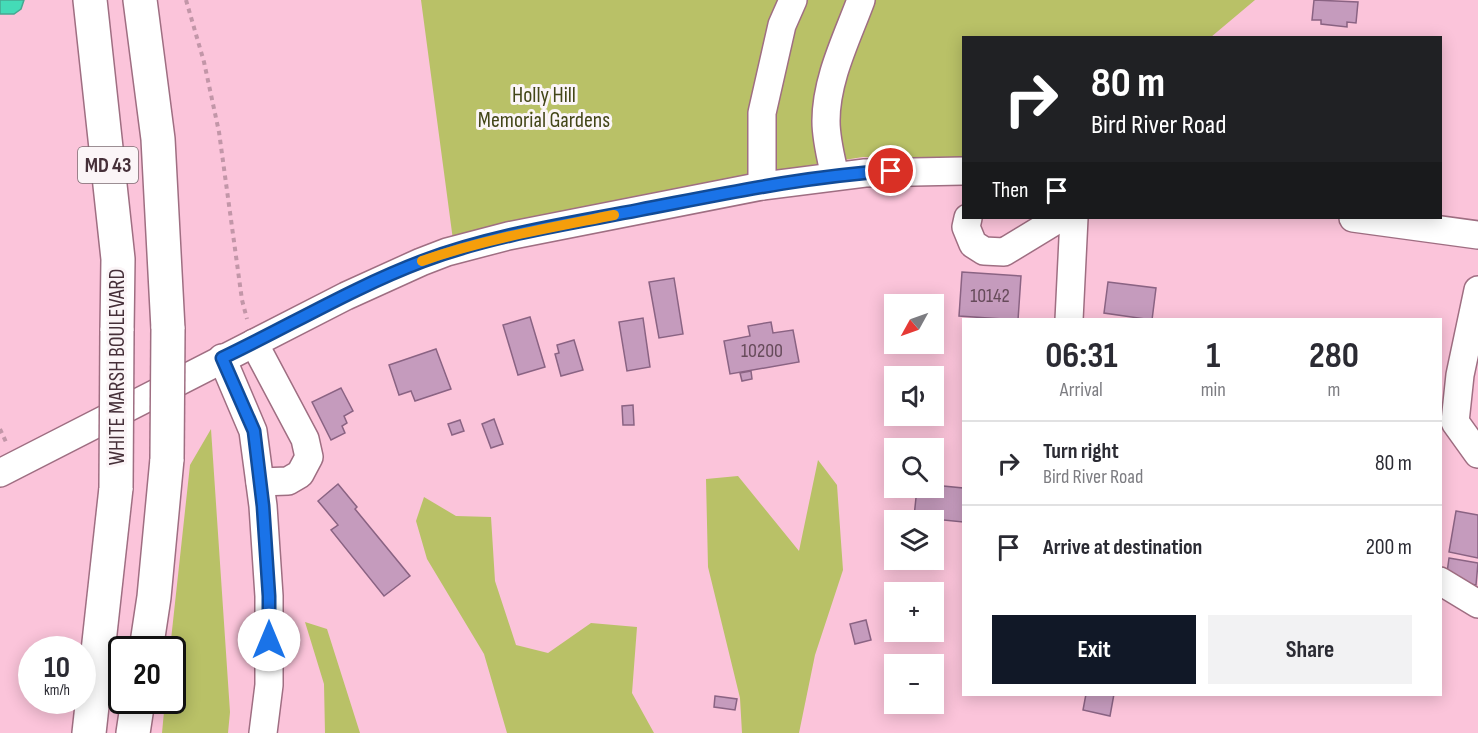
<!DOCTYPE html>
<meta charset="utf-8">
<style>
body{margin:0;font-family:"Sofia Sans Condensed",sans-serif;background:#f2f2f3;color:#2b2b33;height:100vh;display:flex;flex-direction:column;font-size:22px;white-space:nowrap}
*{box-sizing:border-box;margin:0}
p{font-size:20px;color:#7c7c81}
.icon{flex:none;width:33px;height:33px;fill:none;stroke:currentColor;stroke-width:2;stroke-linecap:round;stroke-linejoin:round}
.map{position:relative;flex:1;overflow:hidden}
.details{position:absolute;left:962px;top:318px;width:480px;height:378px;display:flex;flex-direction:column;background:#fff;border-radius:0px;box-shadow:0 3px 15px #0003}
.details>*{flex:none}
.top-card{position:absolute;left:962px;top:36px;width:480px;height:183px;border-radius:0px;box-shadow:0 3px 15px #0003;background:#202124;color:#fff;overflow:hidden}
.needle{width:39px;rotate:230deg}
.fabs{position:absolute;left:884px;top:294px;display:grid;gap:12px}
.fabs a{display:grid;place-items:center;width:60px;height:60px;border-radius:0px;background:#fff;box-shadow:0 3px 15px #0003;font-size:30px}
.speed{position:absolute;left:18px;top:636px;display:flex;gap:12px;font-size:30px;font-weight:700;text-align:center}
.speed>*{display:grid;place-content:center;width:78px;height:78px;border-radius:50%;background:#fff;box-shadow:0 3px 15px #0003;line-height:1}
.speed small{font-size:15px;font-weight:400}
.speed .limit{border:3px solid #111;border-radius:9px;background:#fff;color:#111}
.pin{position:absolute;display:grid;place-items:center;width:51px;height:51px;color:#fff;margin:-26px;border:3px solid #fff;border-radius:50%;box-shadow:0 2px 6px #0007}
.me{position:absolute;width:66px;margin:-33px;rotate:0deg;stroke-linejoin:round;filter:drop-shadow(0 0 4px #0008)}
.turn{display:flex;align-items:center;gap:21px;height:126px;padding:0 30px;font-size:27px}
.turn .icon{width:78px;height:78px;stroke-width:2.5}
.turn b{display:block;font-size:42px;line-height:51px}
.then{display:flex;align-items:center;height:57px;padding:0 30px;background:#0003;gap:12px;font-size:22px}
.eta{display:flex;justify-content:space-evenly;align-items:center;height:102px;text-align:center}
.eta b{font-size:36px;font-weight:700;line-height:42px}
.primary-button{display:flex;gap:12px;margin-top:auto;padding:12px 30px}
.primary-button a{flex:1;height:69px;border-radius:0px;background:#111827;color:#fff;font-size:24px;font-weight:700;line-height:69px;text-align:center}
.primary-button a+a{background:#f2f2f3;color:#2b2b33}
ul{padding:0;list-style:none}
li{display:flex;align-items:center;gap:18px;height:84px;padding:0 30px;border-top:2px solid #e1e1e2}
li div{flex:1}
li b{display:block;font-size:22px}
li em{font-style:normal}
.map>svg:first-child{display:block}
.green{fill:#b9c167}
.water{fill:#44dbb7;stroke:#45a891;stroke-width:1.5}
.building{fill:#c59bbd;stroke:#8a6383;stroke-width:1.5}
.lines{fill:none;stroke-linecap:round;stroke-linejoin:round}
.minor-casing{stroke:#9f6e82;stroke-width:30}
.major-casing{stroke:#9f6e82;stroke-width:36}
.path{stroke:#c296a8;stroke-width:4;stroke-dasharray:4.5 4.5;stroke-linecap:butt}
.minor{stroke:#fff;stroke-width:27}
.major{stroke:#fff;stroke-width:33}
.major-bridge-casing{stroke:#9f6e82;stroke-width:36;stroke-linecap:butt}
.major-bridge{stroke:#fff;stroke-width:33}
.route-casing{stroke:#114b97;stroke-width:15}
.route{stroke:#1a73e8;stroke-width:10}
.slow{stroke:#f59e0b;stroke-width:10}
.labels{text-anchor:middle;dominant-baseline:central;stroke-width:6;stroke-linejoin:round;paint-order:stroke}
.number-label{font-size:20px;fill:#664b5a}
.shield{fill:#fbf5f7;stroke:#7c6b72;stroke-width:1.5}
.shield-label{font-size:21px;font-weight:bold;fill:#463039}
.park-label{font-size:22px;fill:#434618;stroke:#fbf5f7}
.street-label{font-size:22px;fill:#463039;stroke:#fbf5f7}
</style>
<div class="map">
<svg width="1478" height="733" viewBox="0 0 1478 733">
<rect width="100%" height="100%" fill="#fbc4da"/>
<!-- green -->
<g class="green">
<polygon points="421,0 1255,0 1211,37 963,38 963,160 863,157 734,177 501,226 453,240"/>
<polygon points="211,429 230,712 228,733 162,733 165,701 172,700 172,650 170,649 190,465"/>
<polygon points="818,460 837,485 843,570 815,655 799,733 742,733 740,698 708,567 706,479 738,476 799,551"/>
<polygon points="424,497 456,516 491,517 495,581 516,645 548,653 591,623 637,627 632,693 654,733 507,733 484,654 427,559 416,521"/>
<polygon points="305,622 327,629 360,733 325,733 324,684"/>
</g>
<!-- water -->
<polygon class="water" points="0,0 24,0 21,9 14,14 0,14"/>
<!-- building -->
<g class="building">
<polygon points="1314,0 1358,2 1356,23 1347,22 1347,27 1321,24 1321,20 1312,20"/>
<polygon points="962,272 1021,276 1018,320 959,316"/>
<polygon points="674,278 683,334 659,338 649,282"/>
<polygon points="1108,282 1156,288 1152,320 1104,313"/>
<polygon points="530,317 545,367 518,375 503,325"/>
<polygon points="643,318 650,367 627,371 619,322"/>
<polygon points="771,322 773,333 793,330 799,362 730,374 724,341 750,336 748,326"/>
<polygon points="574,340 583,370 561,376 555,354 559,353 557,345"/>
<polygon points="436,349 451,389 415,401 411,391 399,395 389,365"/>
<polygon points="751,371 752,379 742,381 740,373"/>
<polygon points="341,388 353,411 344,416 347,423 342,426 345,433 331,440 312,402"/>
<polygon points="633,405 634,425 623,425 622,406"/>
<polygon points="494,419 503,444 491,448 482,424"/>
<polygon points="460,420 464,431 452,435 448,424"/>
<polygon points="338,484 357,507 355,509 410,576 384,596 331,530 338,525 318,501"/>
<polygon points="933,485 963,488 963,522 914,517 917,488 933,488"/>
<polygon points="1456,511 1478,515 1478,558 1449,552"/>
<polygon points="1449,558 1478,563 1476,585 1446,580"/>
<polygon points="866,620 871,640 855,644 850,624"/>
<polygon points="1086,694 1114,694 1110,716 1083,710"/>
<polygon points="715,696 737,699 735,710 714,707"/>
</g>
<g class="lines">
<!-- minor casing -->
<g class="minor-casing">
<g id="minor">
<path d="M835,176C831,158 826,140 826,121C826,79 847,38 861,0"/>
<polyline points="762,186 762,113 782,25 793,0"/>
<polyline points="968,218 966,227 973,244 984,251 1004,252 1060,218"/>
<polyline points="1353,218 1478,235"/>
<polyline points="1478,290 1460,375 1455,422 1478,454"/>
<polyline points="1069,320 1074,218"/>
<polyline points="254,343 305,439 309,457 300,474 288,481 260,482"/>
<polyline points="222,358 253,431 263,506 269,596 269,685 263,733"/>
<polyline points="0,473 346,296 421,262 447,252 508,236 762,186 865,173 963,171"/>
<polyline points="1440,581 1478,604"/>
</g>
</g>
<!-- major casing -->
<g class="major-casing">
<g id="major">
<polyline points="90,0 118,259 117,331"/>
<polyline points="140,0 158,139 168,329"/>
<polyline points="146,650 154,597 167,459"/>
<polyline points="89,733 116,488"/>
<polyline points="133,733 138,700"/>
</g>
</g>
<!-- path -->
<g class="path">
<polyline points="186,0 204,62 219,132 242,300 247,319"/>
<polyline points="0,429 6,442"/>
</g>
<!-- minor -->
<use href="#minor" class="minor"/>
<!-- major -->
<use href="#major" class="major"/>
<!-- major-bridge casing -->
<g class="major-bridge-casing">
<g id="major-bridge">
<polyline points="167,459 168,329"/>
<polyline points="116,488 117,331"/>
</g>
</g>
<!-- major-bridge -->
<use href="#major-bridge" class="major-bridge"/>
</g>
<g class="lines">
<!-- route casing -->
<g class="route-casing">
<path id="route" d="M269,640V596L263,506L254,431L222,358C289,326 354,287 423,261C492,235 567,224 639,210C723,194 806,176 891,171"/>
</g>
<!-- route -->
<use href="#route" class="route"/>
<!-- slow -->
<path class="slow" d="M422,261C484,239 549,228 614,215"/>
</g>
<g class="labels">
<!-- number labels -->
<g class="number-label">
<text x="990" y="296">10142</text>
<text x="762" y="351">10200</text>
</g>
<!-- shield labels -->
<rect class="shield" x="78" y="147" width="60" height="36" rx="4.5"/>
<g class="shield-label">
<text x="108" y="165">MD 43</text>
</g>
<!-- park labels -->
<g class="park-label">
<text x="544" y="95">Holly Hill<tspan x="544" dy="25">Memorial Gardens</tspan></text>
</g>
<!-- street labels -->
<g class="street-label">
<text transform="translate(117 367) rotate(-90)">WHITE MARSH BOULEVARD</text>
</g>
</g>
</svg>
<div class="fabs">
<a><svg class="needle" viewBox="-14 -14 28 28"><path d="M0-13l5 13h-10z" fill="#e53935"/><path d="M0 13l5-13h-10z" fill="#7c7c81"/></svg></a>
<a><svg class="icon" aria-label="sound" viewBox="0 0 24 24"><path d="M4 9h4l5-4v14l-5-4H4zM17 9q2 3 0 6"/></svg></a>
<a><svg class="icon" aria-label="search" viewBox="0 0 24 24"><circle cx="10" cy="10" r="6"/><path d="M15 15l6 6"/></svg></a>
<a><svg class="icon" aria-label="layers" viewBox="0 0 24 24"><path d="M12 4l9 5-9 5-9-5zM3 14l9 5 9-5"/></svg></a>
<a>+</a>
<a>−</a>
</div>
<div class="speed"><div>10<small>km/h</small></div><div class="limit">20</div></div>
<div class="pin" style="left:891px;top:171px;background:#d93025"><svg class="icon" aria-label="arrive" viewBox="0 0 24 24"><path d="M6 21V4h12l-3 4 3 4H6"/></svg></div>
<svg class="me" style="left:269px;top:640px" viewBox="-20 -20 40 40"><circle r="19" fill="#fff"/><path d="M0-13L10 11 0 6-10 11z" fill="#1a73e8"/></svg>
<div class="top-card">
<div class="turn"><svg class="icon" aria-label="right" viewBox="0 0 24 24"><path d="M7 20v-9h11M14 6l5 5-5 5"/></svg><div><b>80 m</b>Bird River Road</div></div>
<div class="then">Then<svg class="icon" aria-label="arrive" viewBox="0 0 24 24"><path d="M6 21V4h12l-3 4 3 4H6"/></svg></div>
</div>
<section class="details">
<div class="eta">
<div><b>06:31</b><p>Arrival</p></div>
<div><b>1</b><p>min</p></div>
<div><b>280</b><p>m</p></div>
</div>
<ul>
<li><svg class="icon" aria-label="right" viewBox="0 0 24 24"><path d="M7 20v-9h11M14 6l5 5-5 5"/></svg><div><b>Turn right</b><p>Bird River Road</p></div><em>80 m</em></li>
<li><svg class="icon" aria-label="arrive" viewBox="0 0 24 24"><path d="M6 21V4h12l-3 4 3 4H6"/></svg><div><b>Arrive at destination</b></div><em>200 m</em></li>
</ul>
<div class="primary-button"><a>Exit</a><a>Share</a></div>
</section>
</div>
